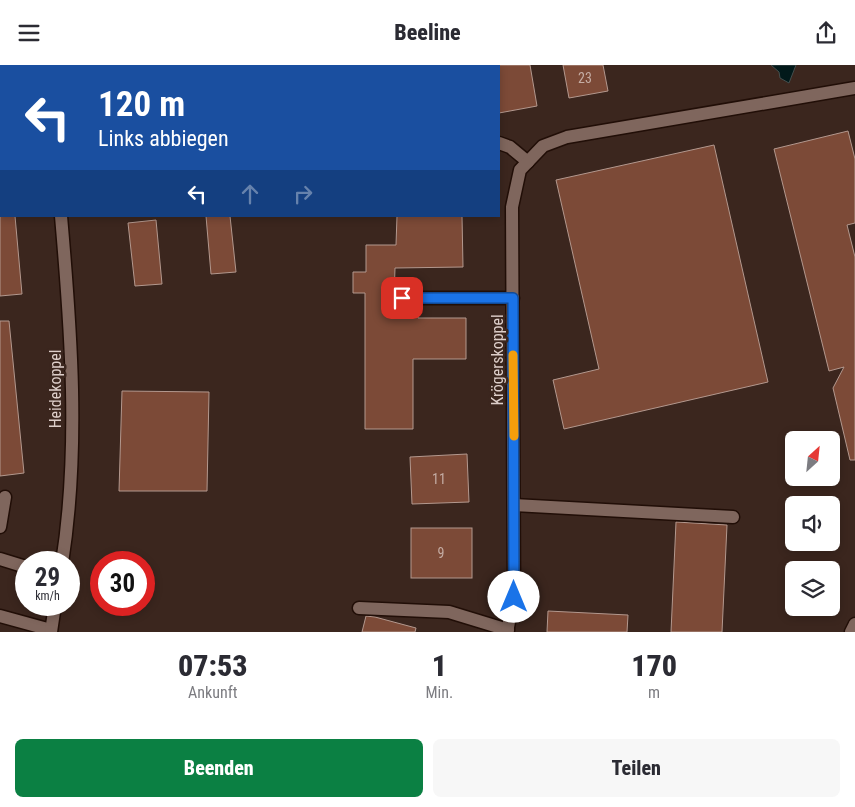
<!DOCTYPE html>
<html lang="de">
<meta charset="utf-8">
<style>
body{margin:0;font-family:"Roboto Condensed",sans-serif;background:#f7f7f7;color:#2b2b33;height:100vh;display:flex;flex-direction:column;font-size:19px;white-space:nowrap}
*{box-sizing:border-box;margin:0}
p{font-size:16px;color:#7c7c81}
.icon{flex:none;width:28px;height:28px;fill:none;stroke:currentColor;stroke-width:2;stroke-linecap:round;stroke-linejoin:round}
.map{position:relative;height:567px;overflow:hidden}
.details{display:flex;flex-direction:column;background:#fff;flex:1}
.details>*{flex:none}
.guide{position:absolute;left:0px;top:0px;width:500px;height:152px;box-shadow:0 2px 8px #0003;background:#1a4fa0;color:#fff;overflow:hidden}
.needle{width:32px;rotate:27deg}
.controls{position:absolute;left:785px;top:366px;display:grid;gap:10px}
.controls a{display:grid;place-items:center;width:55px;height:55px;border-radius:8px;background:#fff;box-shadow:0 2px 8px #0003;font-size:25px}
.speed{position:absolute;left:15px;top:486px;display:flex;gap:10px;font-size:25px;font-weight:700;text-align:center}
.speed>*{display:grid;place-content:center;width:65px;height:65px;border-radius:50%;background:#fff;box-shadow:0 2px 8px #0003;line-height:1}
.speed small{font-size:12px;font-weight:400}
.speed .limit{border:8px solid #d22;background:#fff;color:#111}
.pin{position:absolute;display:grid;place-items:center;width:42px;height:42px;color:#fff;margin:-21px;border-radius:10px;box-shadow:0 2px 8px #0006}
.me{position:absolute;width:55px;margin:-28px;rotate:0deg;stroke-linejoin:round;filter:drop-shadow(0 0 4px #0008)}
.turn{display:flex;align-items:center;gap:18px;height:105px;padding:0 15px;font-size:22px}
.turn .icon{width:65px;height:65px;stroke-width:2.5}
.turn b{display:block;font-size:35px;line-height:42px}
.lanes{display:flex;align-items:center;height:48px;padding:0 15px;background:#0003;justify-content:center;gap:25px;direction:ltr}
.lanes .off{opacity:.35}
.eta{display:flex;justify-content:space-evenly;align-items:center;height:85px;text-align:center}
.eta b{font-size:30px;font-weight:800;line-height:35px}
.cta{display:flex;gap:10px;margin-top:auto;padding:10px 15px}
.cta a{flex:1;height:58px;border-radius:8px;background:#0b8043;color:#fff;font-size:20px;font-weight:800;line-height:58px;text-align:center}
.cta a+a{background:#f7f7f7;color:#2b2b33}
header{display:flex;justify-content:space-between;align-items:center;height:65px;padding:0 15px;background:#fff;font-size:22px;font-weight:800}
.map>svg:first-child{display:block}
.water{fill:#02191a;stroke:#444f4e}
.building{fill:#7c4a37;stroke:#b3988e}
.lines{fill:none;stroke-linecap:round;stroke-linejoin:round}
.minor-casing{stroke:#210e07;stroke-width:15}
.minor{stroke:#7f665d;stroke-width:12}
.route-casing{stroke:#114b97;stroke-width:12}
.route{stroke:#1a73e8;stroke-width:9}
.slow{stroke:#f59e0b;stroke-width:9}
.labels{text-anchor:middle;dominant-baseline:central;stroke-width:5;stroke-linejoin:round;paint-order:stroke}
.number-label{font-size:14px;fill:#c5ada4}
.street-label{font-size:16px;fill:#ddcec9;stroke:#3b261e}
</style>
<header><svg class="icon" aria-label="menu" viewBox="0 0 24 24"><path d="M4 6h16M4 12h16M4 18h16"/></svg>Beeline<svg class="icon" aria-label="share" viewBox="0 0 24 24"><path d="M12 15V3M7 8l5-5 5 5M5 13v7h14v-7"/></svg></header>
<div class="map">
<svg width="855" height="567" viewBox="0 0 855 567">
<rect width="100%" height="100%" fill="#3b261e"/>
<!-- water -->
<polygon class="water" points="771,0 796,0 789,18 780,13 779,7"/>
<!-- building -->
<g class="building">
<polygon points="499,0 530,0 537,41 499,48"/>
<polygon points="563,0 603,0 608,26 569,33"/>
<polygon points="848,66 855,94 855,158 847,160 855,192 855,395 850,395 833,323 844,302 829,306 774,84"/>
<polygon points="714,80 768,317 564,364 553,315 599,304 556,115"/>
<polygon points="0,151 15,151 22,229 0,231"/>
<polygon points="206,151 230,151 236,207 211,209"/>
<polygon points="397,151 462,151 463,202 395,203 394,233 395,244 418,244 418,253 466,253 466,294 413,294 413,364 365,364 365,228 353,228 353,207 366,207 366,180 396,180"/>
<polygon points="156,155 162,219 135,221 128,158"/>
<polygon points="0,256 9,256 24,408 0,411"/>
<polygon points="122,326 209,327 207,426 119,426"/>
<polygon points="467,389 469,437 412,439 410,392"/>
<polygon points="676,457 727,460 722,567 671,567"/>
<rect x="411" y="463" width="61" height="50"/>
<polygon points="548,546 628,550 627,567 547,567"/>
<polygon points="366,551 375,552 416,563 415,567 362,567"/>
</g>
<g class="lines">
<!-- minor casing -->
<g class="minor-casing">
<g id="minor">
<polyline points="46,0 46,1"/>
<polyline points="0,76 1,76"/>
<polyline points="499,78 510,82 528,97"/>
<path d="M61,151C71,265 80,384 62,498"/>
<polyline points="402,233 513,233"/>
<polyline points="514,440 733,452"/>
<polyline points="0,462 5,432"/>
<polyline points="0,494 26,502"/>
<polyline points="359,543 449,547 508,565"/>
<polyline points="0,551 51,565"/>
<polyline points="51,567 55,540"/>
<polyline points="507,567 514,532 512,142 520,105 543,81 567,72 855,23"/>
<polyline points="851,567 855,559"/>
</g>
</g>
<!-- minor -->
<use href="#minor" class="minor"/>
</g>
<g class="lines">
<!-- route casing -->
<g class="route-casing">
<polyline id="route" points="402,233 513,233 514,532"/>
</g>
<!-- route -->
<use href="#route" class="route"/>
<!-- slow -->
<polyline class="slow" points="513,290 514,371"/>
</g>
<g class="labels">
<!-- number labels -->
<g class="number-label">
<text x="585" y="13">23</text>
<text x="439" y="414">11</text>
<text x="441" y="488">9</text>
</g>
<!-- street labels -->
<g class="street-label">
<text transform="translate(497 295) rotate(-90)">Krögerskoppel</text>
<text transform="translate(55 324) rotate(-90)">Heidekoppel</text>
</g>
</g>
</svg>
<div class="controls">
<a><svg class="needle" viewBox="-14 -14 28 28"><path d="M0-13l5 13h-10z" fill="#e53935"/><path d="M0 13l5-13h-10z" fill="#7c7c81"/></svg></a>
<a><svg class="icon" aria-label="sound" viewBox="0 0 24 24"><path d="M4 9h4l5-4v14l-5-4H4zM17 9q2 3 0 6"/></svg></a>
<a><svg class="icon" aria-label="layers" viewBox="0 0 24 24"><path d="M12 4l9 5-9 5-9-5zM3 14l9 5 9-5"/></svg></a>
</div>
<div class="speed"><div>29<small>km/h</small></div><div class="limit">30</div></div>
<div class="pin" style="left:402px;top:233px;background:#d93025"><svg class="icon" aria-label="arrive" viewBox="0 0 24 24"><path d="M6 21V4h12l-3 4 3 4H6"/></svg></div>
<svg class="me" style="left:514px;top:532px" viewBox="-20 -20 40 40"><circle r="19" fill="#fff"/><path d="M0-13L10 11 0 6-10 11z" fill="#1a73e8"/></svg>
<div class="guide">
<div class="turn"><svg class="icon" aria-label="left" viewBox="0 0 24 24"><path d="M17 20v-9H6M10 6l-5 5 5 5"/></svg><div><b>120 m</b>Links abbiegen</div></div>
<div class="lanes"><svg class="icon" aria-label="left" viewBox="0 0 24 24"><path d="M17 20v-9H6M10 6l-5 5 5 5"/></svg><svg class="icon off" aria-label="ahead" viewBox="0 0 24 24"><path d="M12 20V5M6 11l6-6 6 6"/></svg><svg class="icon off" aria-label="right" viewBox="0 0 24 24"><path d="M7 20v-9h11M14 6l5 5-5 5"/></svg></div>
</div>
</div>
<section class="details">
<div class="eta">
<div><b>07:53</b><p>Ankunft</p></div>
<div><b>1</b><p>Min.</p></div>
<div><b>170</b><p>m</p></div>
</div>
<div class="cta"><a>Beenden</a><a>Teilen</a></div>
</section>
